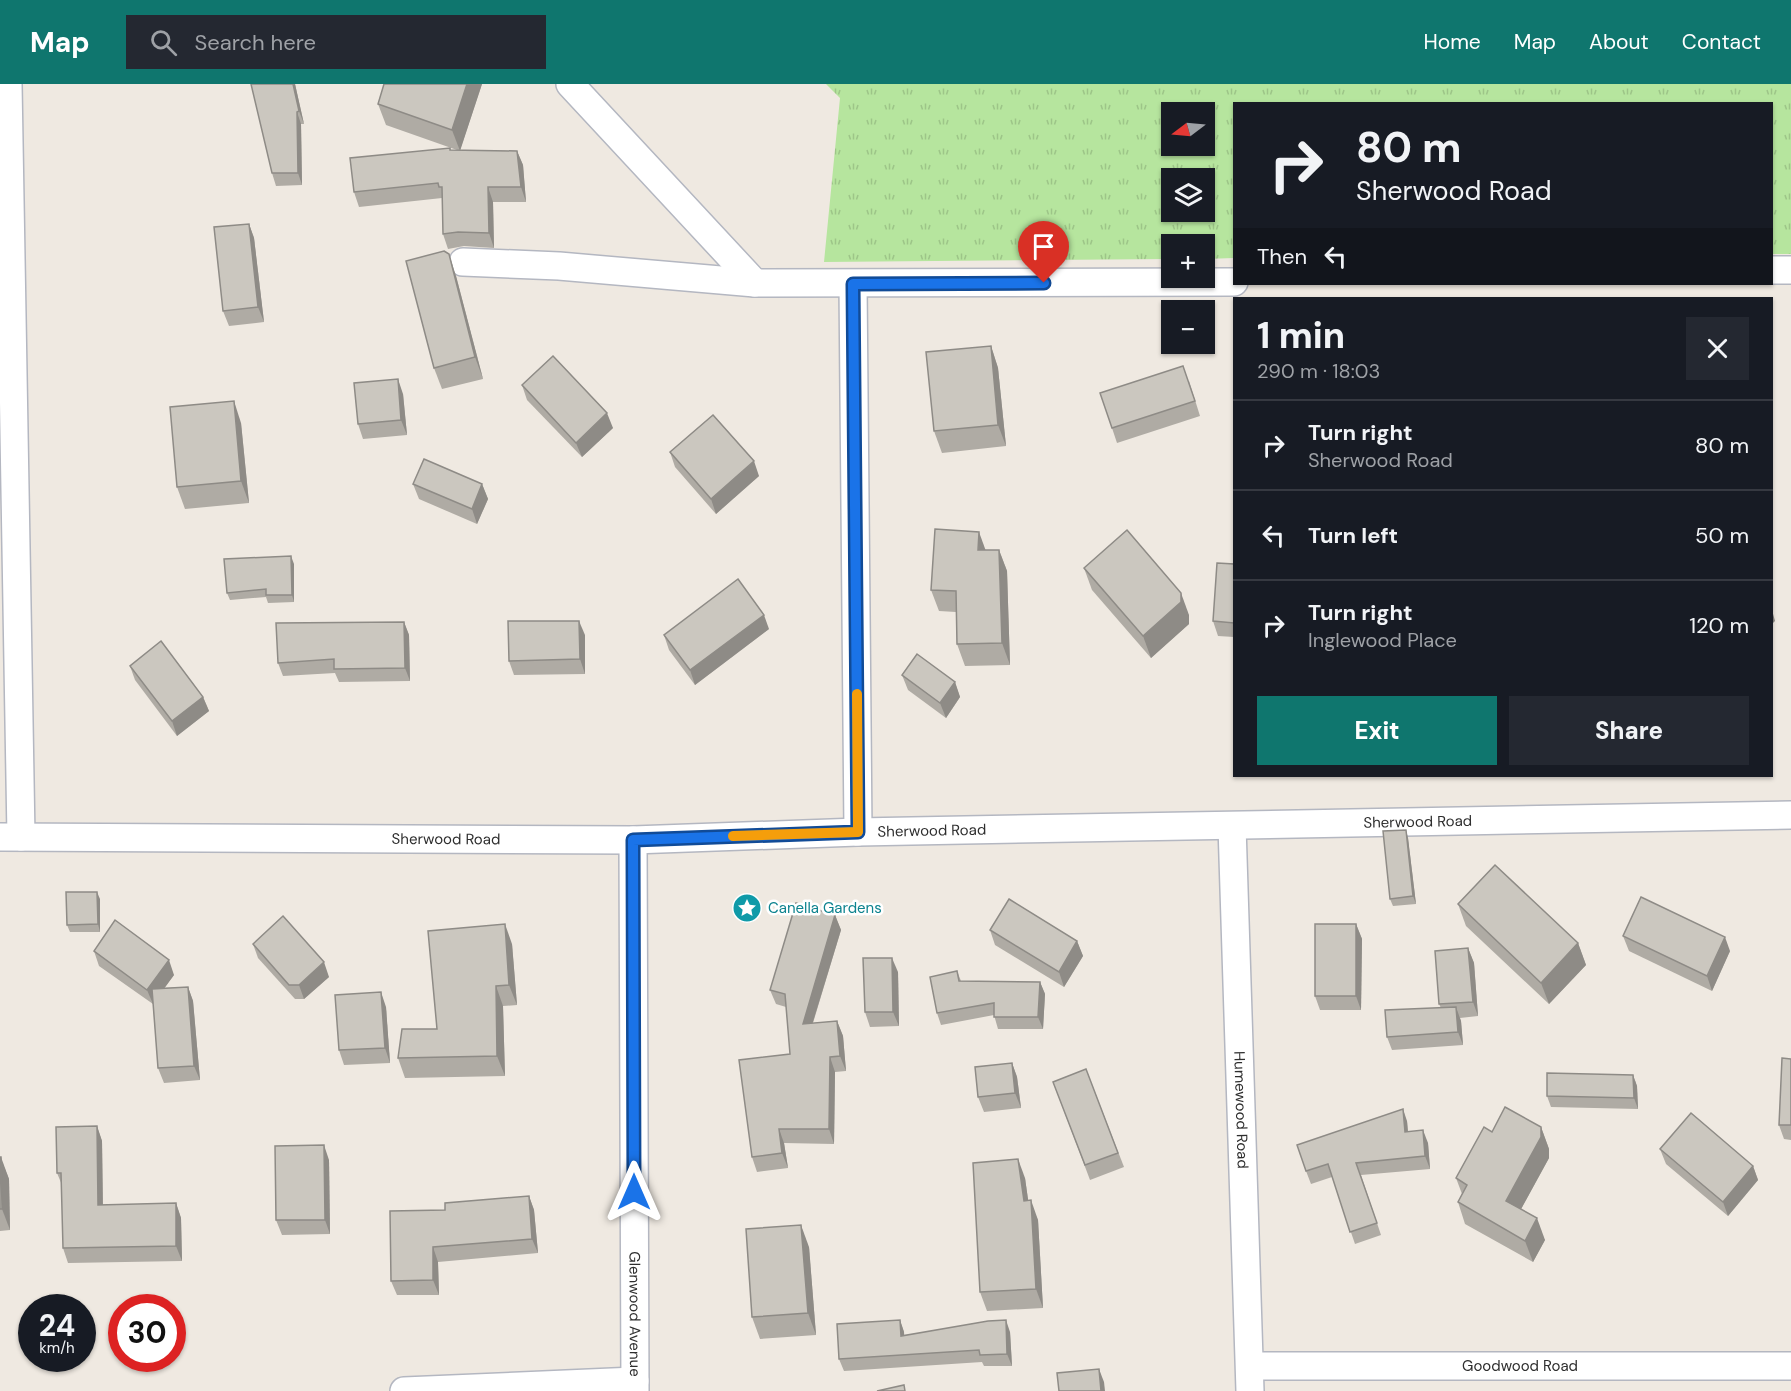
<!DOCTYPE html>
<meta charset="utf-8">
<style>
body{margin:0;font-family:"DM Sans",sans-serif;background:#242831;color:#f1f3f6;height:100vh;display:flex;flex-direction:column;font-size:22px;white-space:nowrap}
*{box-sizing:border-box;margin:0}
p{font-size:20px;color:#9ea1a6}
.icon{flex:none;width:33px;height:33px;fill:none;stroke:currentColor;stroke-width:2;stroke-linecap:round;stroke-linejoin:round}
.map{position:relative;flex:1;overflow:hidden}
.sheet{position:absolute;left:1233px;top:213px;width:540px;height:480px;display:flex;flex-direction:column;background:#171b24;border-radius:0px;box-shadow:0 2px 4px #0004}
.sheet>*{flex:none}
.top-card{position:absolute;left:1233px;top:18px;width:540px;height:183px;border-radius:0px;box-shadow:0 2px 4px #0004;background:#171b24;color:#f1f3f6;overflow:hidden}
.needle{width:39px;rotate:254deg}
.fabs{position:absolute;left:1161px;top:18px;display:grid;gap:12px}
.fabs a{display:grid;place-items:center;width:54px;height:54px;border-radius:0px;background:#171b24;box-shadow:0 2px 4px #0004;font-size:30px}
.speed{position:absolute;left:18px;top:1210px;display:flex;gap:12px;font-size:30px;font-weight:700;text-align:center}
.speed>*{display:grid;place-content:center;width:78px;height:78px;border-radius:50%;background:#171b24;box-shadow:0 2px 4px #0004;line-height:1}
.speed small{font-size:15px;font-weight:400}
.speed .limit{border:9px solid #d22;background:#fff;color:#111}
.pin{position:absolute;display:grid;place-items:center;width:51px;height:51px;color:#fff;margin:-62px -26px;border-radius:50% 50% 50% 0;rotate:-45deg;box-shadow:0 0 6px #0007}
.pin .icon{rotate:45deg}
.me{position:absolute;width:66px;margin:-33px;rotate:0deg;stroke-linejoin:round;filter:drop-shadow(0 0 4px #0008)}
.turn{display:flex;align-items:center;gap:21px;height:126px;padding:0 24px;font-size:27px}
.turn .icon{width:78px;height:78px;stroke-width:2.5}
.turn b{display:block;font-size:42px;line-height:51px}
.then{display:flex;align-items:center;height:57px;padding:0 24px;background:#0003;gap:12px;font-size:22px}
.round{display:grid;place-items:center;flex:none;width:63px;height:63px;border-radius:0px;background:#242831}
.headline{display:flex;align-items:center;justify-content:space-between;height:102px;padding:0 24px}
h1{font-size:36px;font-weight:800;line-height:45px}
.primary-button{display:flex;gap:12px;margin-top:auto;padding:12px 24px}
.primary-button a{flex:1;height:69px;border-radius:0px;background:#0f766e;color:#fff;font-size:24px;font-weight:800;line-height:69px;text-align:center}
.primary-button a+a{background:#242831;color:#f1f3f6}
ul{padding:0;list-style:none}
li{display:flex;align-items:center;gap:18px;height:90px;padding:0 24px;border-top:2px solid #363941}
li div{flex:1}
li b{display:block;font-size:22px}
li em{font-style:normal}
header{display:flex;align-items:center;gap:36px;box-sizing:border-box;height:84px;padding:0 30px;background:#0f766e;color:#fff}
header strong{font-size:28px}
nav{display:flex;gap:33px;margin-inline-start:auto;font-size:21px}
.search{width:420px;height:54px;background:#242831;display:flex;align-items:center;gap:15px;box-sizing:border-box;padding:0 21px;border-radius:0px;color:#9ea1a6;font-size:22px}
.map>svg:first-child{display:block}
.grass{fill:url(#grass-tufts);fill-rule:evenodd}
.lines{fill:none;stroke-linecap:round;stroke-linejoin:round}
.street-casing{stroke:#b4b7c1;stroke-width:30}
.street{stroke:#fff;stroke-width:27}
.wall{fill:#afaba4}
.shaded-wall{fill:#8e8b86}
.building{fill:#cbc7bf;stroke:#8e8b86;stroke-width:1.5}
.route-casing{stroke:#114b97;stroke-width:15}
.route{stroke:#1a73e8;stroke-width:10}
.slow{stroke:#f59e0b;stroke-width:10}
.labels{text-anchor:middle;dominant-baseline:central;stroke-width:5;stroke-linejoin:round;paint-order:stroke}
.street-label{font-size:15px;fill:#2e2e2e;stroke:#fff}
.culture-label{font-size:15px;fill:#0d838f;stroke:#fff;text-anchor:start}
</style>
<header>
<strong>Map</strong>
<div class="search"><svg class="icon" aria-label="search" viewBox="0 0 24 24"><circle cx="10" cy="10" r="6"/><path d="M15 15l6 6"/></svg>Search here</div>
<nav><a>Home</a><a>Map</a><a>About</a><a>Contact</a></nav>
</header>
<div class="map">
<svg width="1791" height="1307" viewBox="0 0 1791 1307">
<defs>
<pattern id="grass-tufts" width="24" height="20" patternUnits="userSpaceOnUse" patternTransform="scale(1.5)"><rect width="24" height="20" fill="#b6e59e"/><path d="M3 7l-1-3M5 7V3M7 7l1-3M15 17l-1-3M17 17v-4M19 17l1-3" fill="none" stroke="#9dc588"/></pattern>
</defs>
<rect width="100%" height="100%" fill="#efe9e1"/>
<!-- grass -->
<path class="grass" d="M826,0H1791V170H1772V20H1234V174L1205,175L1204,160H1172L1171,175L824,178L840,14ZM1172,28H1204V62H1172ZM1172,94H1204V128H1172Z"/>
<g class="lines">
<!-- street casing -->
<g class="street-casing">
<g id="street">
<polyline points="8,0 21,753"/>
<polyline points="570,0 755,199"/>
<polyline points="463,178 559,182 755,199 1234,198"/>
<polyline points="1772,186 1791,186"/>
<polyline points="853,200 858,748"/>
<path id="s1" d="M1232,742L1250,1307"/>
<path id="s2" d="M0,753L633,756L858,748L1791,731"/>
<path id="s3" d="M633,756L635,1307"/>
<path id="s4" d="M1250,1282H1791"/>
<polyline points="404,1307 635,1297"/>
</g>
</g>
<!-- street -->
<use href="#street" class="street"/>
</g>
<!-- wall -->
<g class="wall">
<polygon points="295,0 304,40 301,40 302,101 276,102 272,89"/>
<polygon points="384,0 482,0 460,66 517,67 523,81 526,118 493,118 494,164 464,162 448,165 443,150 442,114 359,123 354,108 450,64 451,66 457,66 386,41 378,20"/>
<polygon points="249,140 254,154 264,238 229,242 223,227"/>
<polygon points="456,192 483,295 442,305 434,284"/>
<polygon points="991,262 998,284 1006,362 942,369 934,347"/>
<polygon points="1189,297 1200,332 1117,359 1112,344"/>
<polygon points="522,301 613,344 582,373 527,316"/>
<polygon points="403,310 407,351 363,355 358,340"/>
<polygon points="241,339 249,419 185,425 177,403"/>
<polygon points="670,368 759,392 716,430 675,383"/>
<polygon points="413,400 482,400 488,415 477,440 419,415"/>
<polygon points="986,466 999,466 1007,487 1010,581 965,582 957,560 956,528 939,527 931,506"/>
<polygon points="294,480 294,518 268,519 266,513 230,516 227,509"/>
<polygon points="1234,480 1234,553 1218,552 1213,537"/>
<polygon points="1084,484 1189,531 1189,540 1151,574 1092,506"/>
<polygon points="404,538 409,551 410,597 339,598 335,589 283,592 278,579"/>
<polygon points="769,545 695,601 669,566 664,551"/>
<polygon points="585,551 585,590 514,591 509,577"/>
<polygon points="130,582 203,613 209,627 177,652 135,596"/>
<polygon points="902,591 955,598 960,613 946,634 908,606"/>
<polygon points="1408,754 1416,820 1393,822 1390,815"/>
<polygon points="100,815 100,848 70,848 67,841"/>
<polygon points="1458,820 1578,859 1586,881 1549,920 1466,842"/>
<polygon points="835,831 841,846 813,939 837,937 843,952 846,987 835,988 834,1060 784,1059 788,1084 757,1088 752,1073 790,970 786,923 776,920 770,906"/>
<polygon points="1356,840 1362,855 1361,926 1320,926 1315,912"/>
<polygon points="990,846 1077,857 1083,872 1064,903 995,861"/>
<polygon points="1623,852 1730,867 1712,907 1629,867"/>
<polygon points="253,860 329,893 304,915 295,915 258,874"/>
<polygon points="512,860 517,921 503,922 505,992 405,994 398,974 437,945"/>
<polygon points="1468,864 1474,879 1478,932 1460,934 1461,937 1463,961 1392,966 1387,953 1441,924 1439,920"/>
<polygon points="94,867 174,891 164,904 188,903 193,917 200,996 164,999 158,984 153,920 99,882"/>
<polygon points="957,887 961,897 1040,898 1045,910 1043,945 998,945 994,931 941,941 937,929"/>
<polygon points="898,888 899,942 870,943 865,928"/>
<polygon points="386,923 390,979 344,981 339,966"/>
<polygon points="1791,975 1791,1056 1784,1055 1779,1041"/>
<polygon points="1012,979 1017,993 1021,1024 984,1028 978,1013"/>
<polygon points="1086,985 1124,1083 1090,1096 1053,998"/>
<polygon points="1633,991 1637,1002 1638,1025 1551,1023 1547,1012"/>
<polygon points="1407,1037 1408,1048 1428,1059 1430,1085 1361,1091 1381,1151 1355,1160 1332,1093 1311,1100 1306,1087"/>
<polygon points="97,1042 102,1057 103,1121 176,1119 181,1134 182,1177 68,1179 63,1164 62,1101 57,1089"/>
<polygon points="1541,1043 1549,1065 1549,1074 1521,1125 1545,1156 1533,1178 1465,1140 1458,1118 1462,1110 1456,1094"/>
<polygon points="1660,1065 1753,1082 1758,1096 1728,1132 1666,1080"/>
<polygon points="0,1073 9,1095 10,1146 0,1147"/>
<polygon points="329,1076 330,1150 282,1151 276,1136"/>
<polygon points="1025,1094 1028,1116 1038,1136 1043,1224 987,1227 980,1208"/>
<polygon points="529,1112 534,1126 538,1169 438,1178 439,1211 397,1211 391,1197 445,1126"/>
<polygon points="809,1163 816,1251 760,1255 752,1233"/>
<polygon points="900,1236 904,1248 904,1251 1010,1248 1012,1282 984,1282 982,1278 844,1287 839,1275"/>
</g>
<!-- shaded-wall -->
<g class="shaded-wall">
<polygon points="293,0 295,0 304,40 299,27"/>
<polygon points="467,0 482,0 460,67 452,46"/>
<polygon points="297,28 301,40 302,101 298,89"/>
<polygon points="517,67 523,81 526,118 521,103"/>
<polygon points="488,103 493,118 494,164 489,149"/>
<polygon points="249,140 254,154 264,238 258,223"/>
<polygon points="449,170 456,192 483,295 475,273"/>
<polygon points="991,262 998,284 1006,362 998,341"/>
<polygon points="398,295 403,310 407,351 401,336"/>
<polygon points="234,317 241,339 249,419 241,397"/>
<polygon points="607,329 613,344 582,373 576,359"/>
<polygon points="754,377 759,392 716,430 711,415"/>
<polygon points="482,400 488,415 477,440 472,425"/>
<polygon points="979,448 987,470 978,466"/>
<polygon points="999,466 1007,487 1010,581 1002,559"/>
<polygon points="291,472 294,480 294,518 292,511"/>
<polygon points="1181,509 1189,531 1189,540 1151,574 1143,552"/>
<polygon points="1772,526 1775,537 1772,540"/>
<polygon points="764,531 769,545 695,601 690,586"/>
<polygon points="579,537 585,551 585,590 580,575"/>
<polygon points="404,538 409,551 410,597 405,584"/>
<polygon points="955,598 960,613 946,634 940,619"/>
<polygon points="203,613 209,627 177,652 172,637"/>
<polygon points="1406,746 1408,754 1416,820 1413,812"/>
<polygon points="97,808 100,815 100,848 98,840"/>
<polygon points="835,831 841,846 808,954 803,940"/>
<polygon points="505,840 512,860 517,921 509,901"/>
<polygon points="1356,840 1362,855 1361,926 1356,912"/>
<polygon points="1725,853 1730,867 1712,907 1707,892"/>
<polygon points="1077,857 1083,872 1064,903 1059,888"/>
<polygon points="1578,859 1586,881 1549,920 1541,899"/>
<polygon points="1468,864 1474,879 1478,932 1473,918"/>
<polygon points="892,874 898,888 899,942 893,928"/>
<polygon points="169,876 174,891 153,920 147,906"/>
<polygon points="324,878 329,893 304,915 299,901"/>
<polygon points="1040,898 1045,910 1043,945 1038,933"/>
<polygon points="496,902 503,922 505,992 497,972"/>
<polygon points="188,903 193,917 200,996 194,982"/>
<polygon points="381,908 386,923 390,979 385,964"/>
<polygon points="1456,923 1461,937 1463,961 1458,948"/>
<polygon points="837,937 843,952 846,987 840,972"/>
<polygon points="830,973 835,988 834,1060 829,1045"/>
<polygon points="1012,979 1017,993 1021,1024 1015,1009"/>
<polygon points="1633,991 1637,1002 1638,1025 1634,1014"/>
<polygon points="1403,1025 1407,1037 1409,1061 1405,1048"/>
<polygon points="97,1042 102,1057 103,1136 98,1121"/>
<polygon points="1541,1043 1549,1065 1549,1074 1514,1138 1506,1117"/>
<polygon points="779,1045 784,1059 788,1084 782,1069"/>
<polygon points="1423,1046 1428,1059 1430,1085 1425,1072"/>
<polygon points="324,1061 329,1076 330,1150 325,1136"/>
<polygon points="1,1073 9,1095 10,1146 2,1125"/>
<polygon points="1018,1075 1025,1094 1031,1136 1024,1117"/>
<polygon points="1753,1082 1758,1096 1728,1132 1723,1118"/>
<polygon points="529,1112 534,1126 538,1169 532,1155"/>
<polygon points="1031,1116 1038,1136 1043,1224 1036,1205"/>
<polygon points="176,1119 181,1134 182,1177 176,1162"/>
<polygon points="1537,1134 1545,1156 1533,1178 1525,1157"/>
<polygon points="801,1141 809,1163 816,1251 808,1229"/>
<polygon points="433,1163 438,1178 439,1211 433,1196"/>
<polygon points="900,1236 904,1248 905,1264 901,1252"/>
<polygon points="1006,1236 1010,1248 1012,1282 1007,1270"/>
<polygon points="1099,1285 1104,1298 1105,1307 1101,1307"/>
</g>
<!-- building -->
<g class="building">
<polygon points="251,0 293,0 299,27 297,28 298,89 272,89"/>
<polygon points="384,0 467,0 452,46 378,20"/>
<polygon points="450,64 450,66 517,67 521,103 488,103 489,149 458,148 443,150 442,103 439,103 438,99 354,108 350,74"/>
<polygon points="249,140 258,223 223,227 214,143"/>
<polygon points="444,167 449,170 475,273 434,284 406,177"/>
<polygon points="991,262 998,341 934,347 926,268"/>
<polygon points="553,272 607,329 576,359 522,301"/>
<polygon points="1183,282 1195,317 1112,344 1100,309"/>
<polygon points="398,295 401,336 358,340 354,299"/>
<polygon points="234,317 241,397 177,403 170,323"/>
<polygon points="713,331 754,377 711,415 670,368"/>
<polygon points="424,375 482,400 472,425 413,400"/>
<polygon points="935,445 979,448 978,466 999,466 1002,559 957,560 956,507 931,506"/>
<polygon points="1127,446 1181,509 1181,518 1143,552 1084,484"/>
<polygon points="291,472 292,511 266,511 266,505 227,509 224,475"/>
<polygon points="1217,479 1234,480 1234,539 1213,537"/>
<polygon points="738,495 764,531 690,586 664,551"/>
<polygon points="508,537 579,537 580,575 509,577"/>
<polygon points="404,538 405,584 334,585 334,575 278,579 276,539"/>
<polygon points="161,557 203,613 172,637 130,582"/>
<polygon points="917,570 955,598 940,619 902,591"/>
<polygon points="1406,746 1413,812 1390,815 1383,747"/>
<polygon points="1495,781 1578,859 1541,899 1458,820"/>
<polygon points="66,808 97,808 98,840 67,841"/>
<polygon points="1641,813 1725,853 1707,892 1623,852"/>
<polygon points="1009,815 1077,857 1059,888 990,846"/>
<polygon points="796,819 835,831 803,940 837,937 840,972 830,973 829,1045 779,1045 782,1069 752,1073 739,976 790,970 785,910 770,906"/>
<polygon points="283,832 324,878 299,901 289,901 253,860"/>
<polygon points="115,836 169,876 147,906 94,867"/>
<polygon points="505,840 509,901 496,902 497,972 398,974 402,945 437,945 428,847"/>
<rect x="1315" y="840" width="41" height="72"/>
<polygon points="1468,864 1473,918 1439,920 1435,867"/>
<polygon points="863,874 892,874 893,928 865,928"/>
<polygon points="957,887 959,897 1040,898 1038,933 994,933 994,919 937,929 930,893"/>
<polygon points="188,903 194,982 158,984 152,905"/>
<polygon points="381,908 385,964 339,966 335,911"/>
<polygon points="1456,923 1458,948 1387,953 1385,926"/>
<polygon points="1782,974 1791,975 1791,1041 1779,1041"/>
<polygon points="1012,979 1015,1009 978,1013 975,983"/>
<polygon points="1086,985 1118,1069 1085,1081 1053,998"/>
<polygon points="1547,989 1633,991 1634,1014 1547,1012"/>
<polygon points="1505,1023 1541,1043 1541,1053 1506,1117 1537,1134 1525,1157 1458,1118 1467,1101 1456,1094 1484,1043 1492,1048"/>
<polygon points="1403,1025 1405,1048 1423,1046 1425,1072 1356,1079 1377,1139 1350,1148 1328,1080 1306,1087 1297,1061"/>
<polygon points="1691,1029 1753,1082 1723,1118 1660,1065"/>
<polygon points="97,1042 98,1121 176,1119 176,1162 63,1164 61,1089 57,1089 56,1043"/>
<polygon points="324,1061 325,1136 276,1136 275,1062"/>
<polygon points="0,1073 1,1073 2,1125 0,1125"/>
<polygon points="1018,1075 1024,1117 1031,1116 1036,1205 980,1208 973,1079"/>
<polygon points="529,1112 532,1155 433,1163 433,1196 391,1197 390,1127 445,1126 445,1119"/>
<polygon points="801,1141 808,1229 752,1233 746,1145"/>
<polygon points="900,1236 901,1252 988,1237 1006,1236 1007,1270 980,1271 979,1266 839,1275 837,1240"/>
<polygon points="1099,1285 1101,1307 1059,1307 1057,1289"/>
<polygon points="904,1301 905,1307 877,1307"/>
</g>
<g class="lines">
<!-- route casing -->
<g class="route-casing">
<polyline id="route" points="634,1108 633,756 858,748 853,200 1044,199"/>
</g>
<!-- route -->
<use href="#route" class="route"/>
<!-- slow -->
<polyline class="slow" points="733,752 858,748 857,610"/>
</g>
<!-- icons -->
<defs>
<g id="sight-disc" transform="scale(1.5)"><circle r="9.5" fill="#0f9aa8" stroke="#fff"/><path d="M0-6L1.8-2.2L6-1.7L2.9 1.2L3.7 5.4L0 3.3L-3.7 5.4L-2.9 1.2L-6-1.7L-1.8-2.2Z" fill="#fff"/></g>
</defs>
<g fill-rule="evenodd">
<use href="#sight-disc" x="747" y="824"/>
</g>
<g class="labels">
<!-- street labels -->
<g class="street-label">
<text stroke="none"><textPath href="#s2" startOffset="1418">Sherwood Road</textPath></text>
<text stroke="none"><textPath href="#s2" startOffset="932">Sherwood Road</textPath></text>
<text stroke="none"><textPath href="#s2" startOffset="446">Sherwood Road</textPath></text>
<text stroke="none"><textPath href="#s1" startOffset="284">Humewood Road</textPath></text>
<text stroke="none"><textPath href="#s3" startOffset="474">Glenwood Avenue</textPath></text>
<text stroke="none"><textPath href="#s4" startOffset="270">Goodwood Road</textPath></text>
</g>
<!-- culture labels -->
<g class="culture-label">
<text x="768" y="824">Canella Gardens</text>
</g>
</g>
</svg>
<div class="fabs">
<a><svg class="needle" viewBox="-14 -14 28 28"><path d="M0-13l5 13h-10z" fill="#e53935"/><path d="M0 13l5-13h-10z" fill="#9ea1a6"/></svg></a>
<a><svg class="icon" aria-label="layers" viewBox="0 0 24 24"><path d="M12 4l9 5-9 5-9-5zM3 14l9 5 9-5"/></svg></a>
<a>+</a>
<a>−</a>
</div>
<div class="speed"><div>24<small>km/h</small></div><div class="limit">30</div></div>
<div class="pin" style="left:1044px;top:199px;background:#d93025"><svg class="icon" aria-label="arrive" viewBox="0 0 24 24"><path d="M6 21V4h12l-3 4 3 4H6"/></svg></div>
<svg class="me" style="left:634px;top:1108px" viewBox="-20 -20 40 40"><path d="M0-17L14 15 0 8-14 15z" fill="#1a73e8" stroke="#fff" stroke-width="4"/></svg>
<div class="top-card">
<div class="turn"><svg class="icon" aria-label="right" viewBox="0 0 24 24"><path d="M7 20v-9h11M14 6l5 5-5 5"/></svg><div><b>80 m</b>Sherwood Road</div></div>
<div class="then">Then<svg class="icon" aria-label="left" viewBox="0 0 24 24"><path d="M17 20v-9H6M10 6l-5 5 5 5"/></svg></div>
</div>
<section class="sheet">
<div class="headline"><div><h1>1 min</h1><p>290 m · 18:03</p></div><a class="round"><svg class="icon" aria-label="close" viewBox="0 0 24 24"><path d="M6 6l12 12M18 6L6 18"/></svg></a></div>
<ul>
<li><svg class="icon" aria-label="right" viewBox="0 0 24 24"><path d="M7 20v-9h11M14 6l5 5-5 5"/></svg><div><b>Turn right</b><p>Sherwood Road</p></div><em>80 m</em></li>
<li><svg class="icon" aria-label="left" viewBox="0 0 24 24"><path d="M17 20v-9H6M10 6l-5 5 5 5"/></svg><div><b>Turn left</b></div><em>50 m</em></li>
<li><svg class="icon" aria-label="right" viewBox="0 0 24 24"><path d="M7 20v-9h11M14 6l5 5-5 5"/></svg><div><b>Turn right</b><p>Inglewood Place</p></div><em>120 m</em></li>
</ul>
<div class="primary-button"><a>Exit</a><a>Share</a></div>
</section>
</div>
